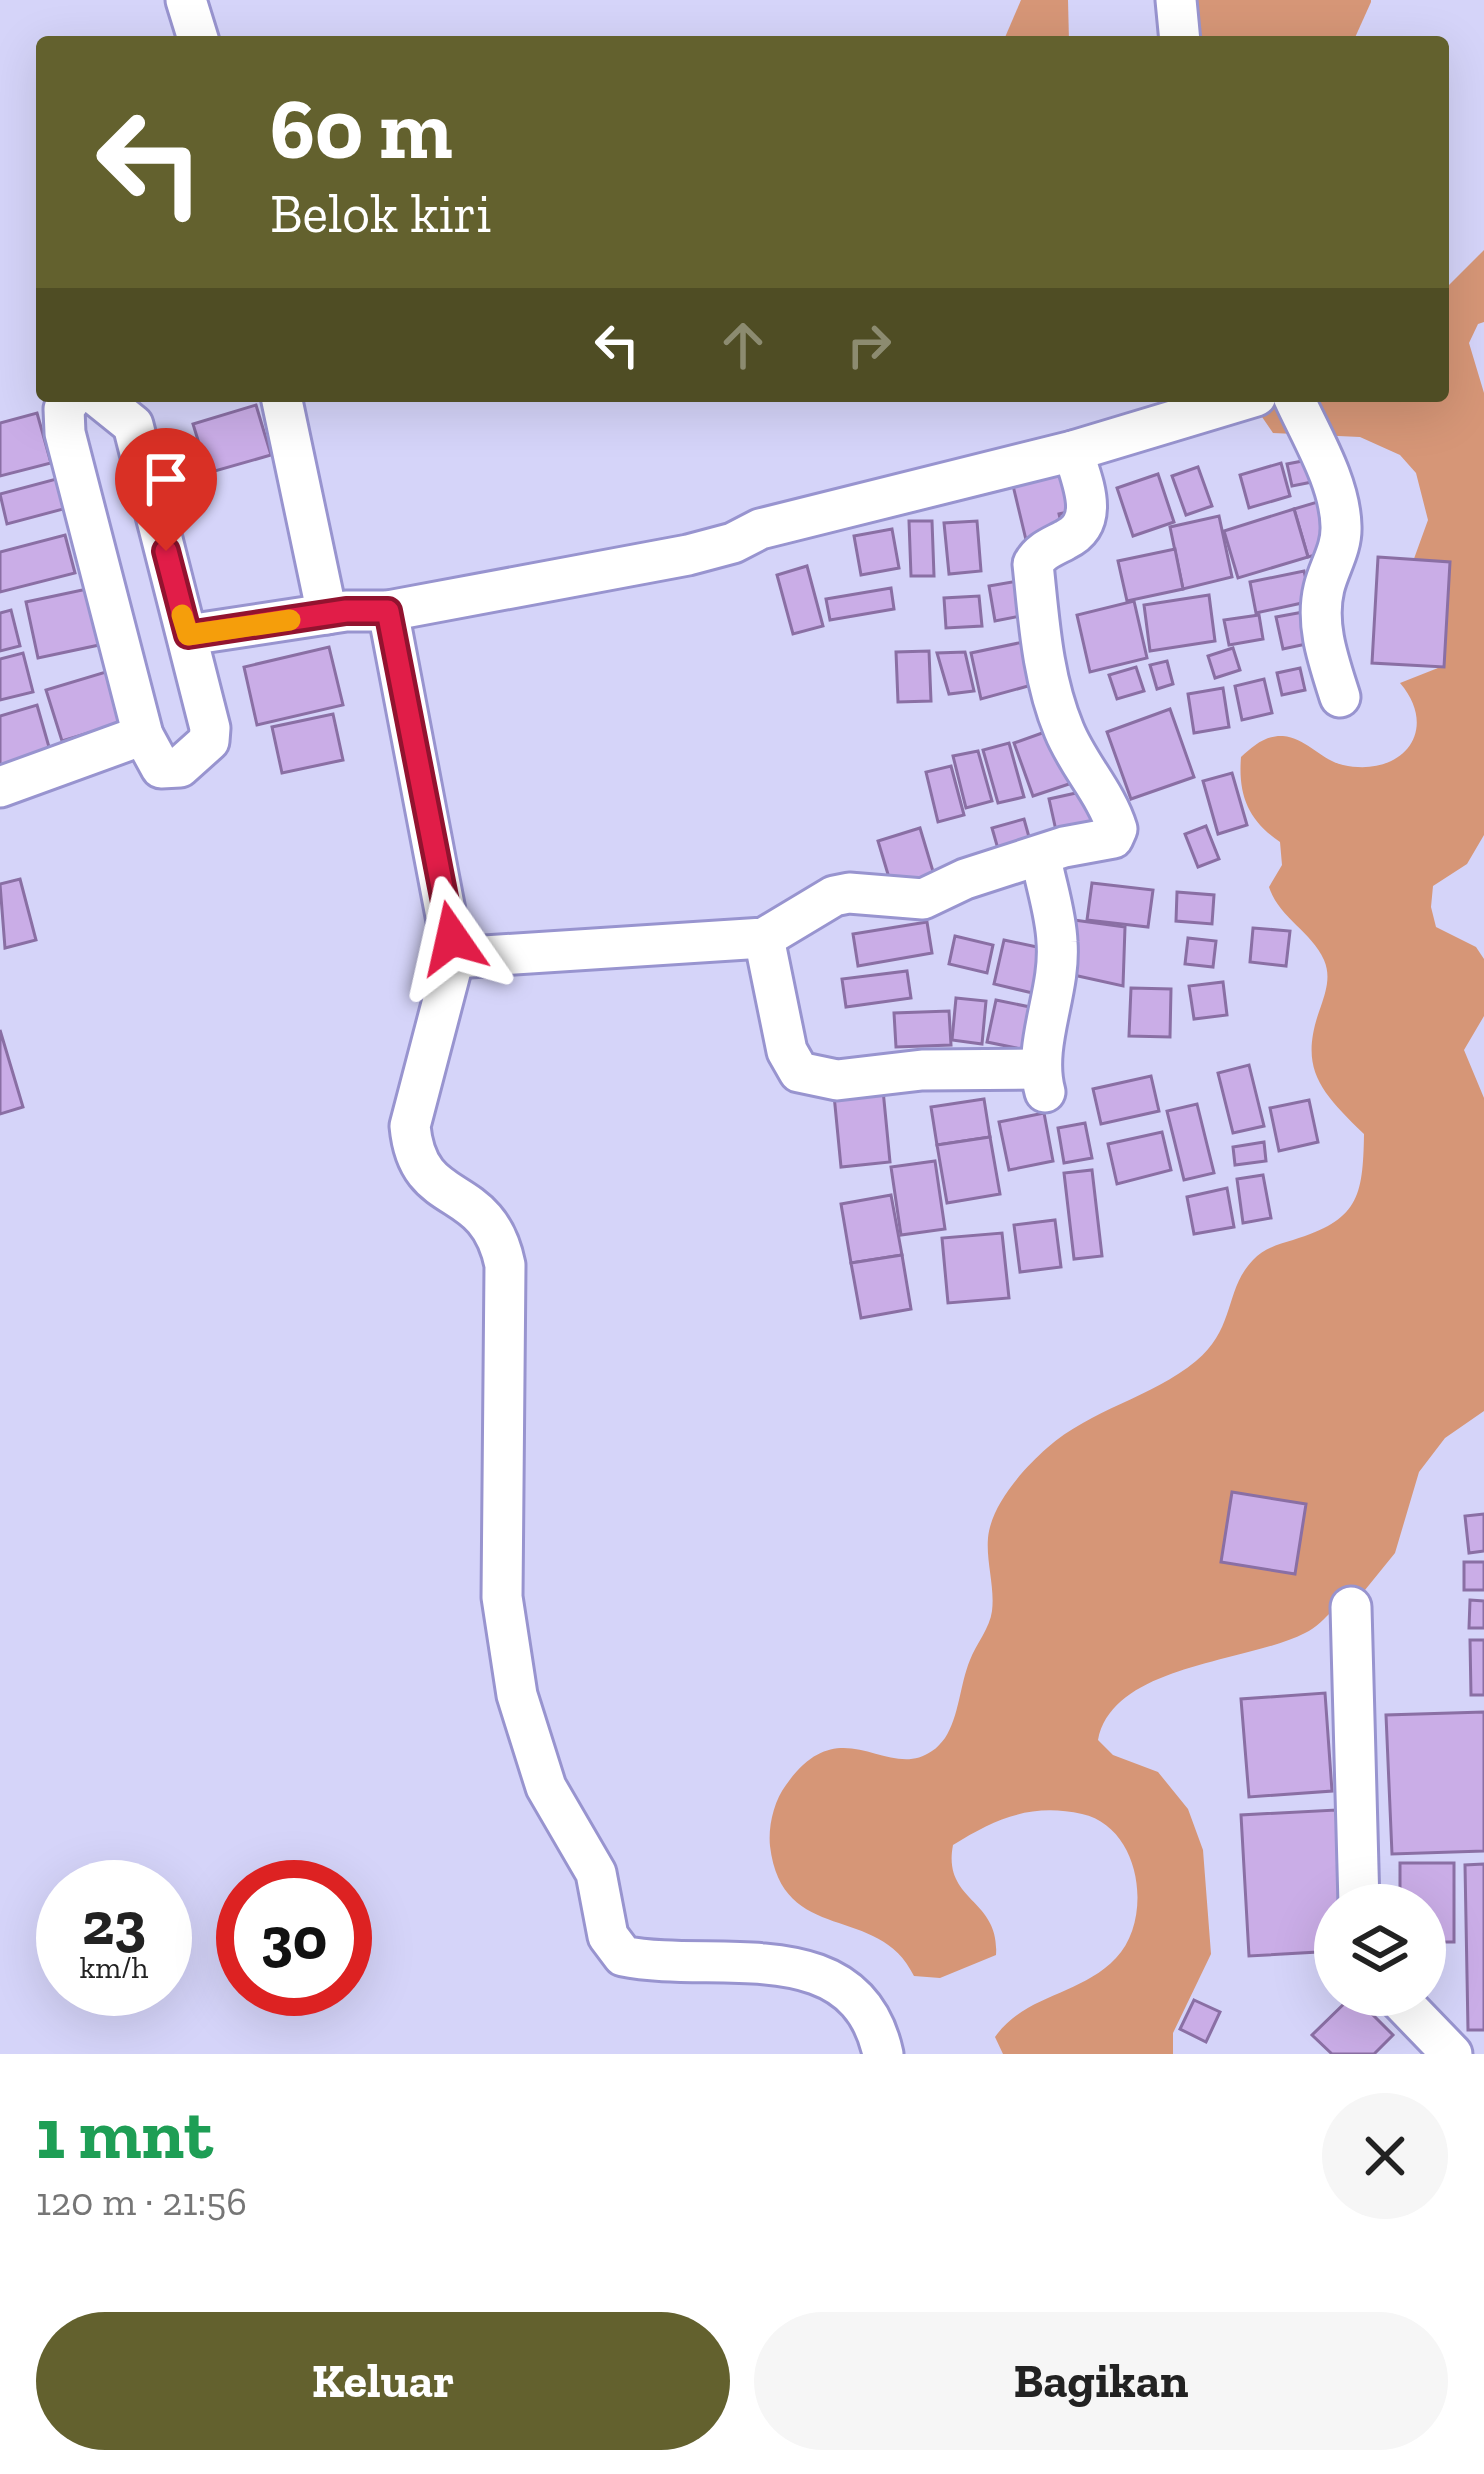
<!DOCTYPE html>
<html lang="id">
<meta charset="utf-8">
<style>
body{margin:0;font-family:"Zilla Slab",serif;background:#f6f6f6;color:#222;height:100vh;display:flex;flex-direction:column;font-size:45px;white-space:nowrap}
*{box-sizing:border-box;margin:0}
p{font-size:39px;color:#767676}
.icon{flex:none;width:66px;height:66px;fill:none;stroke:currentColor;stroke-width:2;stroke-linecap:round;stroke-linejoin:round}
.map{position:relative;height:2054px;overflow:hidden}
.details{display:flex;flex-direction:column;background:#fff;flex:1}
.details>*{flex:none}
.top-card{position:absolute;left:36px;top:36px;width:1413px;height:366px;border-radius:12px;box-shadow:0 12px 48px #0002;background:#63612e;color:#fff;overflow:hidden}
.tools{position:absolute;left:1314px;top:1884px;display:grid;gap:24px}
.tools a{display:grid;place-items:center;width:132px;height:132px;border-radius:50%;background:#fff;box-shadow:0 12px 48px #0002;font-size:60px}
.speed{position:absolute;left:36px;top:1860px;display:flex;gap:24px;font-size:60px;font-weight:700;text-align:center}
.speed>*{display:grid;place-content:center;width:156px;height:156px;border-radius:50%;background:#fff;box-shadow:0 12px 48px #0002;line-height:1}
.speed small{font-size:30px;font-weight:400}
.speed .limit{border:18px solid #d22;background:#fff;color:#111}
.pin{position:absolute;display:grid;place-items:center;width:102px;height:102px;color:#fff;margin:-123px -51px;border-radius:50% 50% 50% 0;rotate:-45deg;box-shadow:0 0 12px #0007}
.pin .icon{rotate:45deg}
.me{position:absolute;width:132px;margin:-66px;rotate:349deg;stroke-linejoin:round;filter:drop-shadow(0 0 9px #0008)}
.turn{display:flex;align-items:center;gap:42px;height:252px;padding:0 36px;font-size:54px}
.turn .icon{width:156px;height:156px;stroke-width:2.5}
.turn b{display:block;font-size:84px;line-height:102px}
.lanes{display:flex;align-items:center;height:114px;padding:0 36px;background:#0003;justify-content:center;gap:60px;direction:ltr}
.lanes .off{opacity:.35}
.round{display:grid;place-items:center;flex:none;width:126px;height:126px;border-radius:63px;background:#f6f6f6}
.headline{display:flex;align-items:center;justify-content:space-between;height:204px;padding:0 36px}
h1{font-size:72px;font-weight:700;line-height:90px;color:#1e9e55}
.button{display:flex;gap:24px;margin-top:auto;padding:24px 36px}
.button a{flex:1;height:138px;border-radius:72px;background:#63612e;color:#fff;font-size:48px;font-weight:700;line-height:138px;text-align:center}
.button a+a{background:#f6f6f6;color:#222}
.map>svg:first-child{display:block}
.forest{fill:#d69677}
.building{fill:#caade7;stroke:#8a6fa4;stroke-width:3}
.lines{fill:none;stroke-linecap:round;stroke-linejoin:round}
.minor-casing{stroke:#9894cf;stroke-width:45}
.minor{stroke:#fff;stroke-width:39}
.route-casing{stroke:#92132f;stroke-width:30}
.route{stroke:#e11d48;stroke-width:21}
.slow{stroke:#f59e0b;stroke-width:21}
</style>
<div class="map">
<svg width="1484" height="2054" viewBox="0 0 1484 2054">
<rect width="100%" height="100%" fill="#d5d4f9"/>
<!-- forest -->
<g class="forest">
<polygon points="1021,0 1068,0 1069,42 1003,42"/>
<polygon points="1161,0 1371,0 1371,2 1353,42 1162,42"/>
<path d="M1484,250V322L1478,324L1469,343L1484,393V835L1467,864L1433,886L1431,907L1436,927L1476,947L1484,959V1016L1464,1050L1484,1098V1411L1445,1438L1419,1472L1395,1553L1365,1590C1340,1594 1327,1623 1305,1633C1246,1663 1113,1664 1098,1740L1113,1755L1158,1772L1188,1809L1203,1850L1211,1954L1173,2033V2054H1003L995,2037C1025,1994 1080,1996 1116,1958C1154,1918 1141,1827 1082,1814C1032,1803 996,1818 953,1845C942,1902 1000,1898 996,1955L940,1978L914,1976C879,1902 782,1947 770,1846C768,1826 774,1801 786,1785C841,1706 887,1783 932,1751C937,1748 941,1743 945,1738C959,1717 960,1684 970,1660C976,1644 990,1628 992,1611C995,1587 986,1562 988,1538C991,1505 1023,1469 1047,1448C1091,1409 1151,1398 1196,1361C1236,1328 1224,1290 1253,1260C1263,1249 1278,1244 1293,1240C1358,1220 1363,1198 1364,1134C1319,1090 1298,1068 1321,1006C1326,991 1331,976 1324,960C1311,931 1279,918 1269,887L1282,865L1280,842C1248,820 1238,795 1241,757C1253,746 1265,735 1283,736C1306,738 1321,760 1343,765C1401,778 1441,731 1400,683L1443,666L1403,589L1428,520L1416,473L1400,455L1360,437L1273,433L1260,414L1262,396H1443V291Z"/>
</g>
<!-- building -->
<g class="building">
<polygon points="256,405 271,455 208,473 193,424"/>
<polygon points="37,413 51,463 0,476 0,423"/>
<polygon points="1318,458 1322,480 1292,486 1287,464"/>
<polygon points="1070,460 1081,509 1059,514 1064,536 1027,544 1010,473"/>
<polygon points="1281,463 1290,496 1249,508 1240,475"/>
<polygon points="1198,467 1212,506 1186,515 1172,476"/>
<polygon points="1158,474 1174,522 1133,536 1117,488"/>
<polygon points="60,478 67,508 7,524 0,494"/>
<polygon points="1324,500 1338,549 1308,557 1294,509"/>
<polygon points="1294,509 1308,557 1238,578 1224,531"/>
<polygon points="1219,516 1232,577 1183,589 1170,527"/>
<polygon points="909,521 932,521 934,576 911,576"/>
<polygon points="977,521 981,571 949,574 944,523"/>
<polygon points="892,529 899,568 861,575 854,536"/>
<polygon points="65,535 75,573 0,592 0,552"/>
<polygon points="1175,549 1183,589 1127,601 1118,561"/>
<polygon points="1378,557 1450,562 1444,667 1372,663"/>
<polygon points="807,566 823,626 793,634 777,575"/>
<polygon points="1304,571 1311,601 1256,613 1250,582"/>
<polygon points="1029,579 1036,613 995,621 989,586"/>
<polygon points="891,588 894,609 830,620 826,599"/>
<polygon points="87,589 99,645 38,658 26,602"/>
<polygon points="1209,595 1215,641 1150,651 1144,605"/>
<polygon points="979,596 982,626 946,628 944,598"/>
<polygon points="1134,601 1147,658 1090,672 1077,615"/>
<polygon points="11,610 20,646 0,651 0,613"/>
<polygon points="1314,610 1320,641 1283,649 1276,617"/>
<polygon points="1259,615 1263,639 1229,645 1224,620"/>
<polygon points="1028,641 1039,683 981,699 971,653"/>
<polygon points="329,647 343,705 257,725 244,667"/>
<polygon points="1233,648 1240,670 1215,678 1208,656"/>
<polygon points="929,651 931,701 898,702 896,652"/>
<polygon points="965,652 974,691 949,694 937,653"/>
<polygon points="23,653 33,692 0,700 0,659"/>
<polygon points="1167,661 1173,684 1157,689 1150,665"/>
<polygon points="1136,667 1144,691 1117,699 1109,675"/>
<polygon points="1300,668 1305,690 1282,695 1277,673"/>
<polygon points="109,671 125,722 62,741 46,690"/>
<polygon points="1264,679 1272,713 1242,720 1235,686"/>
<polygon points="1223,688 1229,727 1194,733 1188,694"/>
<polygon points="37,705 51,754 0,769 0,716"/>
<polygon points="1170,709 1194,777 1131,799 1107,732"/>
<polygon points="333,714 343,760 282,773 272,727"/>
<polygon points="1059,727 1078,781 1033,796 1014,743"/>
<polygon points="1009,743 1024,797 998,803 983,750"/>
<polygon points="978,751 992,801 966,808 953,756"/>
<polygon points="951,766 964,815 938,822 926,772"/>
<polygon points="1232,773 1247,825 1218,834 1203,781"/>
<polygon points="1094,789 1114,832 1059,844 1049,799"/>
<polygon points="1024,819 1034,855 1002,863 992,828"/>
<polygon points="1206,826 1219,859 1198,867 1185,834"/>
<polygon points="920,828 935,878 893,891 878,841"/>
<polygon points="20,879 36,940 5,948 0,884"/>
<polygon points="1092,883 1153,890 1148,927 1087,920"/>
<polygon points="1177,892 1214,895 1212,924 1176,921"/>
<polygon points="1074,920 1125,927 1123,986 1069,974"/>
<polygon points="927,922 932,953 858,966 853,934"/>
<polygon points="1253,928 1290,931 1286,966 1250,962"/>
<polygon points="955,936 993,945 987,973 949,964"/>
<polygon points="1188,938 1216,941 1213,967 1185,964"/>
<polygon points="1004,940 1051,950 1041,995 994,984"/>
<polygon points="907,971 911,998 846,1007 842,979"/>
<polygon points="1223,982 1227,1015 1194,1019 1189,986"/>
<polygon points="1131,988 1171,989 1170,1037 1129,1036"/>
<polygon points="956,998 986,1001 982,1044 952,1040"/>
<polygon points="996,1000 1035,1008 1026,1050 987,1042"/>
<polygon points="949,1011 951,1045 896,1047 894,1013"/>
<polygon points="0,1030 23,1107 0,1114"/>
<polygon points="1249,1065 1264,1126 1233,1133 1218,1073"/>
<polygon points="1151,1076 1159,1111 1101,1124 1093,1089"/>
<polygon points="883,1090 890,1162 841,1167 834,1095"/>
<polygon points="984,1099 990,1137 937,1145 931,1107"/>
<polygon points="1309,1100 1318,1142 1279,1151 1270,1108"/>
<polygon points="1197,1104 1214,1173 1184,1180 1167,1111"/>
<polygon points="1044,1113 1053,1161 1009,1170 999,1122"/>
<polygon points="1085,1123 1092,1158 1064,1163 1058,1128"/>
<polygon points="1162,1132 1171,1170 1117,1184 1108,1144"/>
<polygon points="990,1137 1000,1194 947,1203 937,1145"/>
<polygon points="1264,1142 1266,1161 1235,1165 1233,1147"/>
<polygon points="935,1161 945,1229 901,1235 891,1167"/>
<polygon points="1092,1170 1102,1256 1074,1259 1064,1173"/>
<polygon points="1263,1175 1271,1218 1243,1223 1237,1179"/>
<polygon points="1227,1188 1234,1227 1194,1234 1187,1197"/>
<polygon points="891,1195 902,1255 851,1263 841,1204"/>
<polygon points="1055,1220 1061,1267 1020,1272 1014,1225"/>
<polygon points="1002,1233 1009,1298 948,1303 942,1238"/>
<polygon points="902,1255 911,1309 861,1318 851,1263"/>
<polygon points="1232,1492 1306,1504 1295,1574 1221,1562"/>
<polygon points="1484,1514 1484,1551 1469,1553 1465,1516"/>
<rect x="1464" y="1562" width="20" height="28"/>
<polygon points="1470,1600 1484,1601 1484,1628 1469,1628"/>
<polygon points="1470,1640 1484,1640 1484,1695 1471,1695"/>
<polygon points="1325,1693 1332,1791 1249,1797 1241,1699"/>
<polygon points="1484,1712 1484,1851 1392,1854 1386,1715"/>
<polygon points="1336,1810 1342,1905 1335,1905 1335,1951 1249,1956 1241,1815"/>
<polygon points="1400,1863 1454,1863 1454,1942 1425,1942 1425,1905 1400,1905"/>
<polygon points="1484,1864 1484,2030 1468,2030 1465,1865"/>
<polygon points="1353,1995 1393,2035 1374,2054 1332,2054 1312,2035"/>
<polygon points="1194,2000 1220,2012 1206,2042 1180,2029"/>
</g>
<g class="lines">
<!-- minor casing -->
<g class="minor-casing">
<g id="minor">
<polyline points="186,0 199,42"/>
<polyline points="1176,0 1180,42"/>
<polyline points="73,396 64,409 65,433 143,735 161,768 180,767 209,741 210,728 133,425 97,396"/>
<polyline points="281,396 327,614"/>
<path d="M1293,396C1311,436 1340,482 1341,526C1342,549 1329,567 1324,588C1315,625 1329,662 1340,697"/>
<path d="M388,611L454,958L410,1126C418,1213 487,1177 505,1265L502,1597L517,1695L546,1787L596,1873L608,1936L623,1956C714,1975 856,1929 883,2054"/>
<polyline points="188,635 346,611 388,611 688,555 733,543 760,529 1073,451 1256,396"/>
<polyline points="0,787 143,735"/>
<path d="M1041,858C1046,885 1056,914 1057,942C1061,992 1032,1044 1045,1092"/>
<polyline points="764,938 787,1051 799,1072 837,1080 922,1070 1039,1069"/>
<path d="M454,958L764,938L834,896L849,893L923,899L965,879L1064,847L1113,838L1117,829C1106,793 1078,765 1064,730C1042,677 1039,620 1033,564C1040,551 1052,547 1065,540C1102,522 1082,482 1073,451"/>
<polyline points="1351,1607 1359,1905"/>
<polyline points="1395,1995 1452,2054"/>
</g>
</g>
<!-- minor -->
<use href="#minor" class="minor"/>
</g>
<g class="lines">
<!-- route casing -->
<g class="route-casing">
<polyline id="route" points="166,551 188,635 346,611 388,611 452,938"/>
</g>
<!-- route -->
<use href="#route" class="route"/>
<!-- slow -->
<polyline class="slow" points="182,615 188,635 290,620"/>
</g>
</svg>
<div class="tools">
<a><svg class="icon" aria-label="layers" viewBox="0 0 24 24"><path d="M12 4l9 5-9 5-9-5zM3 14l9 5 9-5"/></svg></a>
</div>
<div class="speed"><div>23<small>km/h</small></div><div class="limit">30</div></div>
<div class="pin" style="left:166px;top:551px;background:#d93025"><svg class="icon" aria-label="arrive" viewBox="0 0 24 24"><path d="M6 21V4h12l-3 4 3 4H6"/></svg></div>
<svg class="me" style="left:452px;top:938px" viewBox="-20 -20 40 40"><path d="M0-17L14 15 0 8-14 15z" fill="#e11d48" stroke="#fff" stroke-width="4"/></svg>
<div class="top-card">
<div class="turn"><svg class="icon" aria-label="left" viewBox="0 0 24 24"><path d="M17 20v-9H6M10 6l-5 5 5 5"/></svg><div><b>60 m</b>Belok kiri</div></div>
<div class="lanes"><svg class="icon" aria-label="left" viewBox="0 0 24 24"><path d="M17 20v-9H6M10 6l-5 5 5 5"/></svg><svg class="icon off" aria-label="ahead" viewBox="0 0 24 24"><path d="M12 20V5M6 11l6-6 6 6"/></svg><svg class="icon off" aria-label="right" viewBox="0 0 24 24"><path d="M7 20v-9h11M14 6l5 5-5 5"/></svg></div>
</div>
</div>
<section class="details">
<div class="headline"><div><h1>1 mnt</h1><p>120 m · 21:56</p></div><a class="round"><svg class="icon" aria-label="close" viewBox="0 0 24 24"><path d="M6 6l12 12M18 6L6 18"/></svg></a></div>
<div class="button"><a>Keluar</a><a>Bagikan</a></div>
</section>
